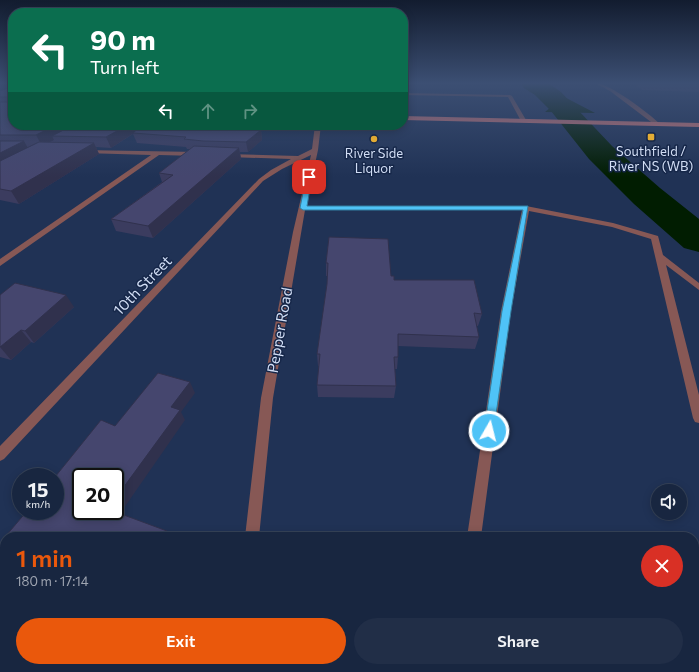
<!DOCTYPE html>
<meta charset="utf-8">
<style>
body{margin:0;font-family:Commissioner,sans-serif;background:#212e47;color:#f1f3f6;height:100vh;display:flex;flex-direction:column;font-size:15px;white-space:nowrap}
*{box-sizing:border-box;margin:0}
p{font-size:13px;color:#9fa5b1}
.icon{flex:none;width:22px;height:22px;fill:none;stroke:currentColor;stroke-width:2;stroke-linecap:round;stroke-linejoin:round}
.map{position:relative;flex:1;overflow:hidden}
.panel{position:absolute;left:0px;top:532px;width:699px;height:140px;display:flex;flex-direction:column;background:#182640;border-radius:16px 16px 0 0;box-shadow:0 2px 10px #0003,0 0 0 1px #364359}
.panel>*{flex:none}
.top-card{position:absolute;left:8px;top:8px;width:400px;height:122px;border-radius:16px;box-shadow:0 2px 10px #0003,0 0 0 1px #364359;background:#0b6e4f;color:#fff;overflow:hidden}
.tools{position:absolute;left:651px;top:484px;display:grid;gap:8px}
.tools a{display:grid;place-items:center;width:36px;height:36px;border-radius:50%;background:#182640;box-shadow:0 2px 10px #0003,0 0 0 1px #364359;font-size:20px}
.speed{position:absolute;left:12px;top:468px;display:flex;gap:8px;font-size:20px;font-weight:700;text-align:center}
.speed>*{display:grid;place-content:center;width:52px;height:52px;border-radius:50%;background:#182640;box-shadow:0 2px 10px #0003,0 0 0 1px #364359;line-height:1}
.speed small{font-size:10px;font-weight:400}
.speed .limit{border:2px solid #111;border-radius:6px;background:#fff;color:#111}
.pin{position:absolute;display:grid;place-items:center;width:34px;height:34px;color:#fff;margin:-17px;border-radius:8px;box-shadow:0 2px 6px #0006}
.me{position:absolute;width:44px;margin:-22px;rotate:8deg;stroke-linejoin:round;filter:drop-shadow(0 0 3px #0008)}
.turn{display:flex;align-items:center;gap:14px;height:84px;padding:0 16px;font-size:18px}
.turn .icon{width:52px;height:52px;stroke-width:2.5}
.turn b{display:block;font-size:28px;line-height:34px}
.lanes{display:flex;align-items:center;height:38px;padding:0 16px;background:#0003;justify-content:center;gap:20px;direction:ltr}
.lanes .off{opacity:.35}
.round{display:grid;place-items:center;flex:none;width:42px;height:42px;border-radius:21px;background:#212e47}
.headline{display:flex;align-items:center;justify-content:space-between;height:68px;padding:0 16px}
h1{font-size:24px;font-weight:600;line-height:30px;color:#ea580c}
.primary-button{display:flex;gap:8px;margin-top:auto;padding:8px 16px}
.primary-button a{flex:1;height:46px;border-radius:24px;background:#ea580c;color:#fff;font-size:16px;font-weight:600;line-height:46px;text-align:center}
.primary-button a+a{background:#212e47;color:#f1f3f6}
.map>svg:first-child{display:block}
.water{fill:#011d01}
.lines{fill:none;stroke-linecap:round;stroke-linejoin:round}
.river{fill:#011d01;fill-rule:evenodd}
.minor{fill:#875855;fill-rule:evenodd}
.major{fill:#d87975;fill-rule:evenodd}
.wall{fill:#3b3c5f}
.shaded-wall{fill:#30314d}
.building{fill:#45466e;stroke:#30314d}
.route{fill:#4fc3f7;stroke:#337fa1}
.poi-dot{fill:#e4ad35;stroke:#162749;stroke-width:1.5}
.labels{text-anchor:middle;dominant-baseline:central;stroke-width:3;stroke-linejoin:round;paint-order:stroke}
.far-poi-label{font-size:13px;fill:#d2def5;stroke:#162749}
.street-label{font-size:15px;fill:#d2def5;stroke:#162749}
</style>
<div class="map">
<svg width="699" height="672" viewBox="0 0 699 672">
<rect width="100%" height="100%" fill="#203255"/>
<!-- water -->
<polygon class="water" points="527,83 541,83 551,90 595,113 545,112 552,106 547,98"/>
<g class="lines">
<!-- river -->
<polygon class="river" points="521,83 548,83 561,92 612,146 660,188 699,219 699,252 684,248 634,204 589,159 551,111 535,95 524,88"/>
<!-- minor -->
<g class="minor">
<path d="M595,83C608,82 650,114 660,124L655,125L610,91Z"/>
<polygon points="403,93 510,95 512,96 526,120 521,121 508,97 403,95"/>
<polygon points="315,125 321,125 318,150 306,206 526,206 613,223 658,236 663,255 699,283 699,290 666,265 699,395 699,423 695,422 693,418 651,239 612,227 529,211 511,311 481,537 467,537 501,311 522,210 305,210 273,398 259,537 245,537 261,398 293,232 311,155 282,169 263,181 4,459 0,461 0,446 259,179 271,170 291,159 228,157 226,156 226,154 298,156 312,149"/>
<polygon points="82,150 198,152 201,154 198,156 159,155 0,266 0,259 151,155 84,153 82,152"/>
<polygon points="234,667 252,667 251,672 233,672"/>
<polygon points="447,667 465,667 464,672 446,672"/>
</g>
<!-- major -->
<polygon class="major" points="403,116 699,123 699,127 403,120"/>
</g>
<!-- wall -->
<g class="wall">
<polygon points="633,83 699,83 699,92 642,90"/>
<polygon points="13,86 13,125 139,125 140,127 142,125 256,125 252,129 261,130 262,140 248,152 240,152 241,159 153,238 116,231 111,219 162,182 159,173 191,149 187,149 186,147 137,143 133,134 111,148 96,147 99,154 19,204 0,200 0,91"/>
<polygon points="329,237 391,276 394,280 482,314 478,326 476,326 479,337 475,349 398,346 398,357 397,369 395,369 396,386 394,398 318,397 317,385 319,366 318,366 317,354 327,284 327,276 326,276 326,263"/>
<polygon points="0,295 74,307 34,343 31,342 11,360 0,357"/>
</g>
<!-- shaded-wall -->
<g class="shaded-wall">
<polygon points="0,83 6,83 0,86"/>
<polygon points="56,125 77,125 52,136 54,140 42,146 36,135"/>
<polygon points="128,125 139,125 140,129 111,148 106,137"/>
<polygon points="245,125 256,125 243,138 241,129"/>
<polygon points="261,130 262,140 248,152 246,142"/>
<polygon points="24,141 30,152 0,168 0,153"/>
<polygon points="94,143 99,154 19,204 11,191"/>
<polygon points="239,148 241,159 153,238 148,226"/>
<polygon points="66,295 74,307 34,343 25,331"/>
<polygon points="21,330 31,342 11,360 0,347"/>
<polygon points="190,382 195,393 181,412 185,420 117,518 110,511 115,511 115,499 171,407"/>
<polygon points="167,531 172,537 163,537"/>
<polygon points="5,654 5,667 17,667 14,672 0,672 0,662"/>
</g>
<!-- building -->
<g class="building">
<polygon points="13,86 13,125 56,125 36,135 0,135 0,102 9,102 8,97 0,97 0,91"/>
<polygon points="73,125 128,125 106,137 52,136"/>
<polygon points="142,125 245,125 241,129 261,130 246,142 203,141 184,139 186,137 133,133"/>
<polygon points="0,141 24,141 0,153"/>
<polygon points="39,142 94,143 11,191 0,189 0,161"/>
<polygon points="194,146 239,148 148,226 111,219 173,175 159,173"/>
<polygon points="329,237 388,239 391,276 394,276 394,280 474,280 482,314 474,313 479,337 398,334 398,357 394,357 396,386 317,385 320,354 317,354 327,284 328,263 326,263"/>
<polygon points="15,283 66,295 25,331 21,330 0,347 0,295"/>
<polygon points="158,373 190,382 171,407 180,410 115,499 115,477 81,477 81,511 113,511 167,531 163,537 5,537 27,511 55,511 55,477 101,420 115,426"/>
<polygon points="5,537 5,547 0,545 0,543"/>
<polygon points="0,596 5,598 5,654 0,662"/>
</g>
<!-- sky -->
<linearGradient id="sky" x2="0" y2="1"><stop stop-color="#121c2f"/><stop offset="0.47" stop-color="#3c4f73"/><stop offset="1" stop-color="#3c4f73" stop-opacity="0"/></linearGradient>
<rect width="699" height="177" fill="url(#sky)"/>
<!-- route -->
<polygon class="route" points="309,175 312,177 307,206 528,206 511,311 493,435 489,436 485,435 484,431 502,311 523,210 303,210 300,208 306,177"/>
<!-- markers -->
<g class="poi-dot">
<rect x="647" y="133" width="8" height="8" rx="2"/>
<circle cx="374" cy="139" r="4"/>
</g>
<g class="labels">
<!-- far-poi labels -->
<g class="far-poi-label">
<text x="651" y="151">Southfield /<tspan x="651" dy="15">River NS (WB)</tspan></text>
<text x="374" y="153">River Side<tspan x="374" dy="15">Liquor</tspan></text>
</g>
<!-- street labels -->
<g class="street-label">
<text transform="translate(142 285) rotate(-46)">10th Street</text>
<text transform="translate(279 330) rotate(-80)">Pepper Road</text>
</g>
</g>
</svg>
<div class="tools">
<a><svg class="icon" aria-label="sound" viewBox="0 0 24 24"><path d="M4 9h4l5-4v14l-5-4H4zM17 9q2 3 0 6"/></svg></a>
</div>
<div class="speed"><div>15<small>km/h</small></div><div class="limit">20</div></div>
<div class="pin" style="left:309px;top:177px;background:#d93025"><svg class="icon" aria-label="arrive" viewBox="0 0 24 24"><path d="M6 21V4h12l-3 4 3 4H6"/></svg></div>
<svg class="me" style="left:489px;top:431px" viewBox="-20 -20 40 40"><circle r="17" fill="#4fc3f7" stroke="#fff" stroke-width="3"/><path d="M0-11L8 9 0 5-8 9z" fill="#fff"/></svg>
<div class="top-card">
<div class="turn"><svg class="icon" aria-label="left" viewBox="0 0 24 24"><path d="M17 20v-9H6M10 6l-5 5 5 5"/></svg><div><b>90 m</b>Turn left</div></div>
<div class="lanes"><svg class="icon" aria-label="left" viewBox="0 0 24 24"><path d="M17 20v-9H6M10 6l-5 5 5 5"/></svg><svg class="icon off" aria-label="ahead" viewBox="0 0 24 24"><path d="M12 20V5M6 11l6-6 6 6"/></svg><svg class="icon off" aria-label="right" viewBox="0 0 24 24"><path d="M7 20v-9h11M14 6l5 5-5 5"/></svg></div>
</div>
<section class="panel">
<div class="headline"><div><h1>1 min</h1><p>180 m · 17:14</p></div><a class="round" style="background:#d93025;color:#fff"><svg class="icon" aria-label="close" viewBox="0 0 24 24"><path d="M6 6l12 12M18 6L6 18"/></svg></a></div>
<div class="primary-button"><a>Exit</a><a>Share</a></div>
</section>
</div>
